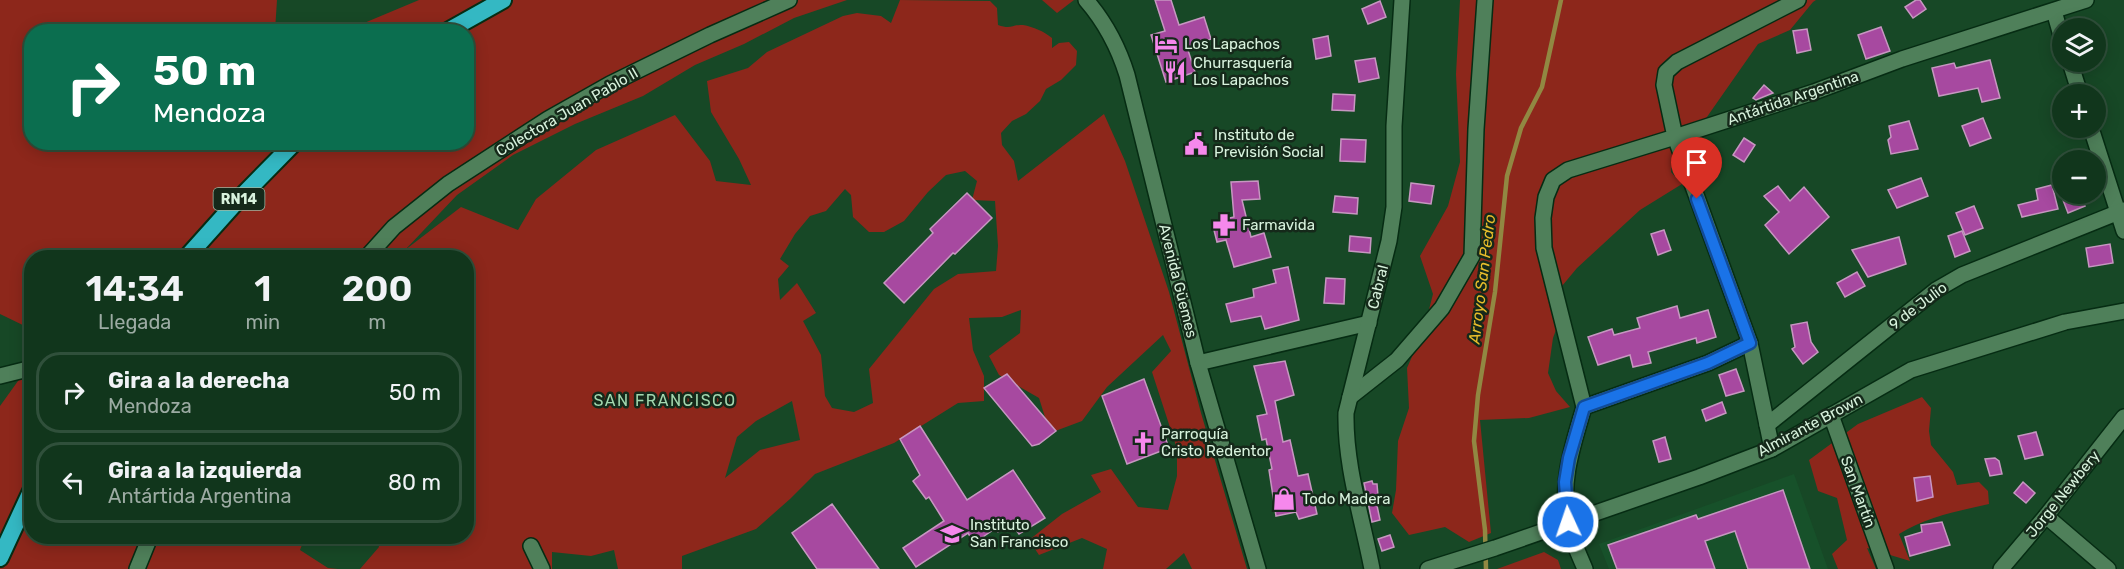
<!DOCTYPE html>
<html lang="es">
<meta charset="utf-8">
<style>
body{margin:0;font-family:Rubik,sans-serif;background:#1e4129;color:#f1f3f6;height:100vh;display:flex;flex-direction:column;font-size:22px;white-space:nowrap}
*{box-sizing:border-box;margin:0}
p{font-size:20px;color:#9caba3}
.icon{flex:none;width:33px;height:33px;fill:none;stroke:currentColor;stroke-width:2;stroke-linecap:round;stroke-linejoin:round}
.map{position:relative;flex:1;overflow:hidden}
.panel{position:absolute;left:24px;top:250px;width:450px;height:294px;display:flex;flex-direction:column;background:#11361c;border-radius:24px;box-shadow:0 3px 15px #0003,0 0 0 2px #30503b}
.panel>*{flex:none}
.guide{position:absolute;left:24px;top:24px;width:450px;height:126px;border-radius:24px;box-shadow:0 3px 15px #0003,0 0 0 2px #30503b;background:#0b6e4f;color:#fff;overflow:hidden}
.tools{position:absolute;left:2052px;top:18px;display:grid;gap:12px}
.tools a{display:grid;place-items:center;width:54px;height:54px;border-radius:50%;background:#11361c;box-shadow:0 3px 15px #0003,0 0 0 2px #30503b;font-size:30px}
.pin{position:absolute;display:grid;place-items:center;width:51px;height:51px;color:#fff;margin:-62px -26px;border-radius:50% 50% 50% 0;rotate:-45deg;box-shadow:0 0 6px #0007}
.pin .icon{rotate:45deg}
.me{position:absolute;width:66px;margin:-33px;rotate:357deg;stroke-linejoin:round;filter:drop-shadow(0 0 4px #0008)}
.turn{display:flex;align-items:center;gap:21px;height:126px;padding:0 30px;font-size:27px}
.turn .icon{width:78px;height:78px;stroke-width:2.5}
.turn b{display:block;font-size:42px;line-height:51px}
.eta{display:flex;justify-content:space-evenly;align-items:center;height:102px;text-align:center}
.eta b{font-size:36px;font-weight:600;line-height:42px}
ul{padding:0;list-style:none}
li{display:flex;align-items:center;gap:18px;height:81px;margin:0 12px 9px;padding:0 18px;border:3px solid #30503b;border-radius:24px}
li div{flex:1}
li b{display:block;font-size:22px}
li em{font-style:normal}
.map>svg:first-child{display:block}
.built{fill:#17512a}
.green{fill:#8d271b;fill-rule:evenodd}
.lines{fill:none;stroke-linecap:round;stroke-linejoin:round}
.stream{stroke:#918842;stroke-width:4.5}
.building{fill:#a749a0;stroke:#c797c1;stroke-width:1.5}
.minor-casing{stroke:#062c13;stroke-width:18}
.secondary-casing{stroke:#062c13;stroke-width:18}
.trunk-casing{stroke:#062c13;stroke-width:20}
.minor{stroke:#4f805a;stroke-width:15}
.secondary{stroke:#4f805a;stroke-width:15}
.trunk{stroke:#34b8c3;stroke-width:16}
.route-casing{stroke:#114b97;stroke-width:15}
.route{stroke:#1a73e8;stroke-width:10}
.labels{text-anchor:middle;dominant-baseline:central;stroke-width:5;stroke-linejoin:round;paint-order:stroke}
.shield{fill:#15291a;stroke:#9eb6a2;stroke-width:1.5}
.shield-label{font-size:14px;font-weight:bold;fill:#d8f2dd}
.poi-label{font-size:15px;fill:#d8f2dd;stroke:#15291a;text-anchor:start}
.street-label{font-size:15px;fill:#d8f2dd;stroke:#15291a}
.water-label{font-size:16px;font-style:italic;fill:#e7bc2b;stroke:#15291a}
.neighbourhood-label{font-size:16px;letter-spacing:1.5px;fill:#a3d7ae;stroke:#15291a}
</style>
<div class="map">
<svg width="2124" height="569" viewBox="0 0 2124 569">
<rect width="100%" height="100%" fill="#174826"/>
<!-- built -->
<polygon class="built" points="1794,474 1828,569 1609,569 1599,544"/>
<!-- green -->
<g class="green">
<path d="M0,0H277L275,31L32,32V142H466V32L345,31L419,0H847L794,18L744,44L695,65L643,96L575,124L513,155L457,195L405,250L461,207L518,230L536,199L596,150L675,115L710,161L716,181L751,185L739,159L711,112L707,81L748,68L767,52L843,16L857,13L881,16L891,23L900,0L990,1L997,8L998,25C1012,30 1012,24 1023,25C1034,27 1043,31 1052,38V48L1059,43L1069,42L1077,51L1076,65L1061,80L1046,89L1040,101L1026,114L1012,121L1001,133L1002,145L1014,161L1018,181L1104,114L1125,161L1169,292L1201,413L1247,569H1192L1184,553L1166,569H1103L1107,549L1082,538L1039,555L1029,540L1062,514L1101,492L1091,475L1111,469L1138,507L1168,510L1177,476V449L1152,372L1171,351L1163,335L1107,387L1082,421L1050,433L1039,398L999,375L989,356L1020,333L1021,310L1002,317L969,318L973,350L984,376V401L958,403L894,443L815,474L790,499L756,529L682,556V569H618L614,550L591,556L552,552V569H360L379,547L376,537H466V258H32L31,329L0,314ZM965,171L977,181L972,200L995,201L998,246L996,271L958,274L934,289L869,369L873,403L854,412L832,408L825,396L821,355L803,321L816,313L797,283L780,300L778,279L789,266L780,259L795,234L810,216L826,211L845,189L851,195L853,217L869,232H884L904,221L928,192L946,175ZM792,401L800,440L760,450L725,478L737,437L756,421Z"/>
<polygon points="1042,0 1074,0 1057,13"/>
<polygon points="1460,0 1816,0 1813,2 1790,30 1758,44 1702,124 1675,137 1671,172 1682,184 1640,210 1577,268 1562,286 1564,308 1553,338 1548,373 1556,391 1570,407 1529,418 1480,420 1491,533 1469,542 1445,527 1409,535 1392,513 1396,490 1398,441 1409,408 1407,368 1424,329 1433,294 1420,256 1448,206 1460,162 1456,74"/>
<polygon points="31,363 32,537 305,537 300,550 328,568 338,569 0,569 0,406"/>
<path d="M1922,397L1931,408L1929,431L1931,445L1953,472L1957,485L1979,482L1988,491L1989,504C1958,511 1926,517 1899,534L1910,561L1867,548L1876,569H1838L1832,554L1847,540L1837,498L1818,491L1809,460L1858,424Z"/>
<polygon points="1544,552 1558,560 1561,569 1497,569"/>
</g>
<g class="lines">
<!-- stream -->
<polyline class="stream" points="1486,569 1485,530 1474,441 1478,395 1495,292 1507,176 1521,128 1542,87 1561,0"/>
</g>
<!-- building -->
<g class="building">
<polygon points="1155,0 1171,0 1179,25 1204,17 1211,39 1187,47 1195,72 1166,82 1151,35 1165,31"/>
<polygon points="1916,0 1920,0 1926,9 1913,18 1905,7"/>
<polygon points="1380,1 1386,17 1368,24 1362,9"/>
<polygon points="1881,27 1890,51 1866,59 1858,35"/>
<polygon points="1807,29 1811,50 1797,53 1793,31"/>
<polygon points="1328,36 1331,56 1316,59 1313,39"/>
<polygon points="1375,58 1379,78 1359,82 1355,61"/>
<polygon points="1990,60 2000,98 1982,102 1978,88 1939,96 1932,68 1954,63 1956,68"/>
<polygon points="1764,85 1773,93 1756,100 1753,98"/>
<polygon points="1333,94 1355,95 1354,111 1332,110"/>
<polygon points="1983,118 1991,138 1970,146 1962,126"/>
<polygon points="1909,121 1918,149 1891,154 1888,140 1891,137 1889,126"/>
<polygon points="1744,138 1755,145 1744,162 1733,155"/>
<polygon points="1341,139 1366,140 1365,162 1340,161"/>
<polygon points="1921,178 1928,196 1897,208 1888,190"/>
<polygon points="1258,181 1260,199 1242,200 1251,237 1264,233 1271,257 1234,267 1226,240 1217,242 1212,222 1234,217 1231,182"/>
<polygon points="1411,183 1434,186 1431,204 1409,201"/>
<polygon points="2052,185 2058,209 2022,217 2018,205 2038,200 2036,189"/>
<polygon points="1778,186 1790,201 1804,187 1829,217 1789,254 1765,225 1779,212 1764,196"/>
<polygon points="967,193 992,218 955,254 953,253 904,303 884,283 933,233 930,229"/>
<polygon points="2080,194 2085,206 2068,213 2063,200"/>
<polygon points="1335,196 1358,198 1357,214 1333,212"/>
<polygon points="1974,206 1983,228 1965,235 1956,213"/>
<polygon points="1664,230 1671,250 1658,255 1651,234"/>
<polygon points="1962,231 1970,251 1955,257 1948,236"/>
<polygon points="1350,236 1371,238 1370,253 1349,251"/>
<polygon points="1899,237 1906,264 1868,277 1852,250"/>
<polygon points="2110,244 2113,263 2089,267 2086,248"/>
<polygon points="1288,267 1299,320 1265,329 1261,316 1231,322 1226,304 1254,297 1253,289 1276,283 1273,270"/>
<polygon points="1857,272 1865,286 1845,297 1837,283"/>
<polygon points="1326,278 1345,279 1344,304 1324,303"/>
<polygon points="1677,306 1680,318 1708,310 1716,337 1697,343 1696,338 1648,352 1651,363 1633,367 1630,355 1598,365 1588,337 1612,329 1614,335 1640,328 1637,318"/>
<polygon points="1807,322 1811,342 1818,352 1803,364 1792,349 1795,347 1791,325"/>
<polygon points="1285,361 1294,395 1275,401 1283,442 1290,440 1298,476 1308,474 1317,514 1299,519 1296,512 1276,516 1269,470 1272,469 1266,439 1262,440 1257,416 1267,414 1254,366"/>
<polygon points="1736,369 1744,391 1726,396 1719,375"/>
<polygon points="1007,374 1056,431 1039,444 1032,446 984,388"/>
<polygon points="1144,379 1169,448 1127,464 1102,396"/>
<polygon points="1722,402 1726,413 1706,421 1702,410"/>
<polygon points="920,426 967,500 1013,470 1045,518 1019,534 1012,524 998,532 996,528 974,543 968,533 916,567 903,548 944,521 929,497 926,499 913,481 920,475 900,439"/>
<polygon points="2036,432 2043,455 2025,459 2018,436"/>
<polygon points="1665,437 1671,459 1659,462 1653,441"/>
<polygon points="1995,458 1999,461 2002,474 1990,476 1985,459"/>
<polygon points="1930,476 1933,497 1917,501 1914,478"/>
<polygon points="1372,481 1373,484 1377,484 1378,496 1375,496 1380,520 1372,522 1364,483"/>
<polygon points="2023,482 2035,493 2026,503 2014,493"/>
<polygon points="1783,490 1810,569 1748,569 1735,531 1705,541 1715,569 1617,569 1608,545 1696,515 1698,519"/>
<polygon points="832,504 879,569 817,569 792,533"/>
<polygon points="1942,522 1950,545 1910,556 1905,537 1922,532 1921,525"/>
<polygon points="1390,535 1394,547 1382,551 1378,539"/>
</g>
<g class="lines">
<!-- minor casing -->
<g class="minor-casing">
<g id="minor">
<polyline points="2054,11 2062,39"/>
<polyline points="2070,62 2080,94"/>
<polyline points="2091,128 2124,231"/>
<polyline points="366,258 394,227 448,184 548,119 610,84 710,35 789,0"/>
<polyline points="1198,363 1369,323"/>
<polyline points="0,376 32,368"/>
<polyline points="1350,397 1397,360 1442,308 1472,256 1476,129 1485,0"/>
<polyline points="1584,407 1544,248 1543,218 1546,197 1553,180 1568,170 1675,137 1664,85 1666,72 1677,62 1798,0"/>
<polyline points="1831,415 1886,569"/>
<polyline points="1767,425 1936,290 1962,275 2124,210"/>
<polyline points="1772,449 1750,343 1675,137 1814,92 1902,59 2086,0"/>
<polyline points="2046,516 2108,569"/>
<polyline points="531,546 542,569"/>
<polyline points="137,569 150,537"/>
<path d="M1372,569C1362,517 1345,466 1346,413L1389,241L1394,207V126L1402,0"/>
<polyline points="1428,569 1495,548 1699,477 1772,449 1911,370 2065,322 2124,311"/>
<path d="M1585,569C1579,554 1570,537 1568,521C1560,481 1573,445 1584,407L1708,363L1750,343"/>
<polyline points="2001,569 2046,516 2124,417"/>
</g>
</g>
<!-- secondary casing -->
<g class="secondary-casing">
<path id="secondary" d="M1086,0C1106,23 1118,46 1127,75L1198,363L1258,569"/>
</g>
<!-- trunk casing -->
<g class="trunk-casing">
<g id="trunk">
<polyline points="446,32 503,0"/>
<polyline points="186,258 238,200 295,142"/>
<polyline points="0,558 32,489"/>
</g>
</g>
<!-- minor -->
<use href="#minor" class="minor"/>
<!-- secondary -->
<use href="#secondary" class="secondary"/>
<!-- trunk -->
<use href="#trunk" class="trunk"/>
</g>
<g class="lines">
<!-- route casing -->
<g class="route-casing">
<polyline id="route" points="1568,522 1565,482 1569,458 1584,407 1708,363 1750,343 1697,199"/>
</g>
<!-- route -->
<use href="#route" class="route"/>
</g>
<!-- icons -->
<defs>
<g id="hotel-bare" transform="scale(1.8)"><path d="M-6-4.5h1.5V1H6V5H4.5V3h-9V5H-6ZM-4 0a1.8 1.8 0 1 1 3.6 0ZM.5 0V-2.5h3Q6-2.5 6 0Z" fill="#f688ec" stroke="#15291a" stroke-width="2.5" paint-order="stroke"/></g>
<g id="restaurant-bare" transform="scale(1.8)"><path d="M-5-6h1v4h1v-4h1v4h1v-4h1v5L-1.5 .5V6h-2V.5L-5-1ZM5-6V6H3V1.5H1.5Q1.5-4 5-6Z" fill="#f688ec" stroke="#15291a" stroke-width="2.5" paint-order="stroke"/></g>
<g id="civic-bare" transform="scale(1.8)"><path d="M-.6-6.5H3V-4.5H.6V-3L4-1V1h2V6H-6V1h2V-1L-.6-3ZM-1.2 2.5V6h2.4V2.5Z" fill="#f688ec" stroke="#15291a" stroke-width="2.5" paint-order="stroke"/></g>
<g id="pharmacy-bare" transform="scale(1.8)"><path d="M-2-6h4v4h4v4h-4v4h-4v-4h-4v-4h4Z" fill="#f688ec" stroke="#15291a" stroke-width="2.5" paint-order="stroke"/></g>
<g id="church-bare" transform="scale(1.8)"><path d="M-1.2-6h2.4v3.5h3.3v2.4h-3.3V6h-2.4V-.1h-3.3v-2.4h3.3Z" fill="#f688ec" stroke="#15291a" stroke-width="2.5" paint-order="stroke"/></g>
<g id="shop-bare" transform="scale(1.8)"><path d="M-5-2.5h2.3a2.7 3.5 0 0 1 5.4 0H5L5.5 6h-11ZM-1.5-2.5h3a1.5 2.3 0 0 0-3 0Z" fill="#f688ec" stroke="#15291a" stroke-width="2.5" paint-order="stroke"/></g>
<g id="school-bare" transform="scale(1.8)"><path d="M0-5L7-2L0 1L-7-2ZM-4 1L0 2.5L4 1V4Q0 6-4 4Z" fill="#f688ec" stroke="#15291a" stroke-width="2.5" paint-order="stroke"/></g>
</defs>
<g fill-rule="evenodd">
<use href="#hotel-bare" x="1166" y="44"/>
<use href="#restaurant-bare" x="1175" y="72"/>
<use href="#civic-bare" x="1196" y="144"/>
<use href="#pharmacy-bare" x="1224" y="225"/>
<use href="#church-bare" x="1143" y="443"/>
<use href="#shop-bare" x="1284" y="499"/>
<use href="#school-bare" x="952" y="534"/>
</g>
<g class="labels">
<!-- shield labels -->
<rect class="shield" x="213.5" y="188" width="51" height="22" rx="4.5"/>
<g class="shield-label">
<text x="239" y="199">RN14</text>
</g>
<!-- poi labels -->
<g class="poi-label">
<text x="1184" y="44">Los Lapachos</text>
<text x="1193" y="63">Churrasquería<tspan x="1193" dy="17">Los Lapachos</tspan></text>
<text x="1214" y="135">Instituto de<tspan x="1214" dy="17">Previsión Social</tspan></text>
<text x="1242" y="225">Farmavida</text>
<text x="1161" y="434">Parroquía<tspan x="1161" dy="17">Cristo Redentor</tspan></text>
<text x="1302" y="499">Todo Madera</text>
<text x="970" y="525">Instituto<tspan x="970" dy="17">San Francisco</tspan></text>
</g>
<!-- street labels -->
<g class="street-label">
<text transform="translate(1793 98) rotate(-19)">Antártida Argentina</text>
<text transform="translate(567 112) rotate(-30)">Colectora Juan Pablo II</text>
<text transform="translate(1178 281) rotate(76)">Avenida Güemes</text>
<text transform="translate(1378 287) rotate(-76)">Cabral</text>
<text transform="translate(1918 306) rotate(-37)">9 de Julio</text>
<text transform="translate(1810 425) rotate(-28)">Almirante Brown</text>
<text transform="translate(1858 492) rotate(70)">San Martín</text>
<text transform="translate(2063 494) rotate(-51)">Jorge Newbery</text>
</g>
<!-- water labels -->
<g class="water-label">
<text transform="translate(1482 279) rotate(-83)">Arroyo San Pedro</text>
</g>
<!-- neighbourhood labels -->
<g class="neighbourhood-label">
<text x="665" y="400">SAN FRANCISCO</text>
</g>
</g>
</svg>
<div class="tools">
<a><svg class="icon" aria-label="layers" viewBox="0 0 24 24"><path d="M12 4l9 5-9 5-9-5zM3 14l9 5 9-5"/></svg></a>
<a>+</a>
<a>−</a>
</div>
<div class="pin" style="left:1697px;top:199px;background:#d93025"><svg class="icon" aria-label="arrive" viewBox="0 0 24 24"><path d="M6 21V4h12l-3 4 3 4H6"/></svg></div>
<svg class="me" style="left:1568px;top:522px" viewBox="-20 -20 40 40"><circle r="17" fill="#1a73e8" stroke="#fff" stroke-width="3"/><path d="M0-11L8 9 0 5-8 9z" fill="#fff"/></svg>
<div class="guide">
<div class="turn"><svg class="icon" aria-label="right" viewBox="0 0 24 24"><path d="M7 20v-9h11M14 6l5 5-5 5"/></svg><div><b>50 m</b>Mendoza</div></div>
</div>
<section class="panel">
<div class="eta">
<div><b>14:34</b><p>Llegada</p></div>
<div><b>1</b><p>min</p></div>
<div><b>200</b><p>m</p></div>
</div>
<ul>
<li><svg class="icon" aria-label="right" viewBox="0 0 24 24"><path d="M7 20v-9h11M14 6l5 5-5 5"/></svg><div><b>Gira a la derecha</b><p>Mendoza</p></div><em>50 m</em></li>
<li><svg class="icon" aria-label="left" viewBox="0 0 24 24"><path d="M17 20v-9H6M10 6l-5 5 5 5"/></svg><div><b>Gira a la izquierda</b><p>Antártida Argentina</p></div><em>80 m</em></li>
</ul>
</section>
</div>
